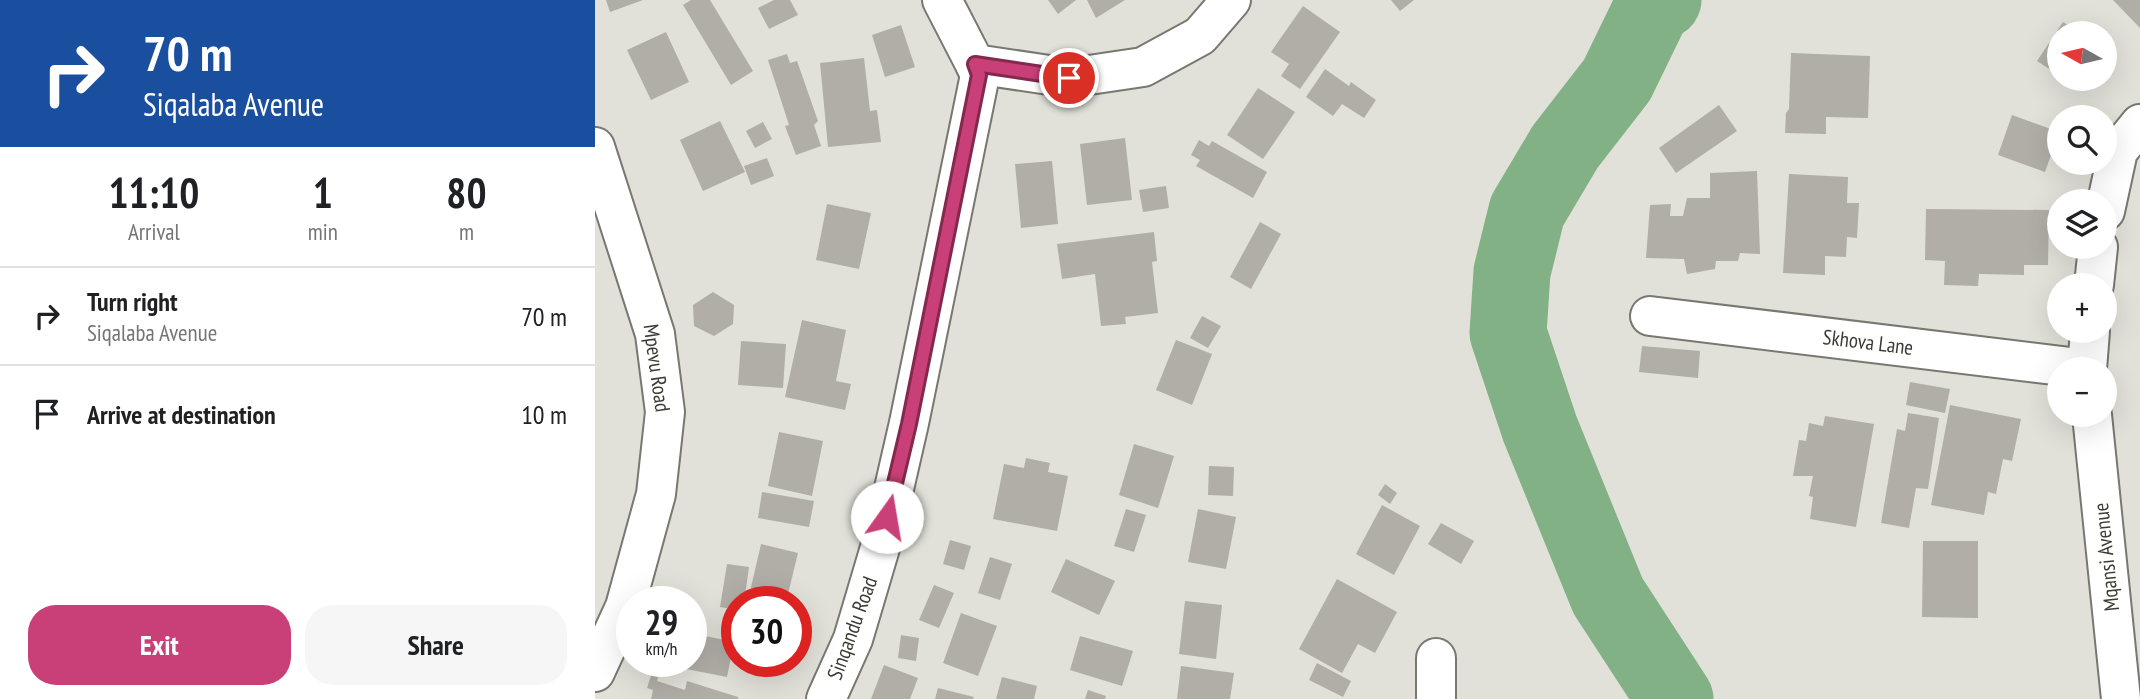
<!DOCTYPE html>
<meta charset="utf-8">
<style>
body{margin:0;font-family:"PT Sans Narrow",sans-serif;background:#f6f6f6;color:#202124;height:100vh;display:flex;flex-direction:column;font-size:26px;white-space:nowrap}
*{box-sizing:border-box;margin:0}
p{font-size:23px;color:#757577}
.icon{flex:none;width:38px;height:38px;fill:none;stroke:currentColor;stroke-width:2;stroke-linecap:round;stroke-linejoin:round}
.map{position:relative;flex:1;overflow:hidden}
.details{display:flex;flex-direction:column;background:#fff;width:595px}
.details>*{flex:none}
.hud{background:#1a4fa0;color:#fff;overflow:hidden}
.needle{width:46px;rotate:278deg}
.tools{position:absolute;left:1452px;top:21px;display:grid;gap:14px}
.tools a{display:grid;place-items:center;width:70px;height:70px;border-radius:50%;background:#fff;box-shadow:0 7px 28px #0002;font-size:35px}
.speed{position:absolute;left:21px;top:586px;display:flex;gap:14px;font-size:35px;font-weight:700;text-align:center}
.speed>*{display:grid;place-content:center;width:91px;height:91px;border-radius:50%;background:#fff;box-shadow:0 7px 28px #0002;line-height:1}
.speed small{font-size:18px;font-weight:400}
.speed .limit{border:10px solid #d22;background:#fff;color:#111}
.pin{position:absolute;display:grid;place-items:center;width:60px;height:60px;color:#fff;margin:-30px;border:4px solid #fff;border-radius:50%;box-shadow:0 2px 7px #0007}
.me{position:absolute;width:77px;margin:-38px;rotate:13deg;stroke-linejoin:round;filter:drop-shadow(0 0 5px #0008)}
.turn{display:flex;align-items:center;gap:24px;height:147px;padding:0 28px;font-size:32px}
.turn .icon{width:91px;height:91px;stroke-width:2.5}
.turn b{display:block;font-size:49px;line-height:60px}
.eta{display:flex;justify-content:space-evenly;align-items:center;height:119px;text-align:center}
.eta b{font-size:42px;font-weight:800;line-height:49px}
.primary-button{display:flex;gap:14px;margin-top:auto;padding:14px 28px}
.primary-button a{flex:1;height:80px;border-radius:28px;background:#c93f77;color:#fff;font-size:28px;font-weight:800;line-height:80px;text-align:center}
.primary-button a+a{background:#f6f6f6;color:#202124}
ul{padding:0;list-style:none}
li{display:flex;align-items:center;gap:21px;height:98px;padding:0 28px;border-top:2px solid #e0e0e0}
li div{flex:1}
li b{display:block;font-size:26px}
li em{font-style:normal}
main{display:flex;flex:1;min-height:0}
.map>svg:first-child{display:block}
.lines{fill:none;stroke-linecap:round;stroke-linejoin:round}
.stream{stroke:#81b184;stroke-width:12}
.river{stroke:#81b184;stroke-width:77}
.building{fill:#b1ada7}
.minor-casing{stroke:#787871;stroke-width:42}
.minor{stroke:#fff;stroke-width:38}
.route-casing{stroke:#83294d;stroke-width:18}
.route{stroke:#c93f77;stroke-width:12}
.labels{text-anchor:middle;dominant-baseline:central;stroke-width:6;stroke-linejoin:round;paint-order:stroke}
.street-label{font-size:21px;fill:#3b3b38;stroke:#fffffe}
</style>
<main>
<section class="details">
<div class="hud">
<div class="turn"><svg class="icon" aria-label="right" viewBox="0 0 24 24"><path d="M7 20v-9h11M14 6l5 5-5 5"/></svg><div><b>70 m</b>Siqalaba Avenue</div></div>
</div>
<div class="eta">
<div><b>11:10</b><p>Arrival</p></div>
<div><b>1</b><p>min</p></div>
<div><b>80</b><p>m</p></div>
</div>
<ul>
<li><svg class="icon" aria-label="right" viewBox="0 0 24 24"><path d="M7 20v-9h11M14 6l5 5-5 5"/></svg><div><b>Turn right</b><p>Siqalaba Avenue</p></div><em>70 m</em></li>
<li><svg class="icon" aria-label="arrive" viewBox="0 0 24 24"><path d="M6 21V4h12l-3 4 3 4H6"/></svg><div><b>Arrive at destination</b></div><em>10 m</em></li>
</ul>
<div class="primary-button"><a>Exit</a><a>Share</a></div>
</section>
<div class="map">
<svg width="1545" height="699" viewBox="0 0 1545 699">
<rect width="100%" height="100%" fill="#e1e1d9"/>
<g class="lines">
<!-- stream -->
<polyline class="stream" points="1041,0 1058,6"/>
<!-- river -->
<polyline class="river" points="1068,0 1058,6 1022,80 970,147 932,211 917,272 913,333 945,429 1013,596 1080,699"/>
</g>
<!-- building -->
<g class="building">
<polygon points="11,0 48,0 15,12"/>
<polygon points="96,0 115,0 158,71 136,85 88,5"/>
<polygon points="179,0 195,0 203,15 174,29 163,8"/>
<polygon points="453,0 481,0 463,14"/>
<polygon points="492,0 530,0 501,18"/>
<polygon points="796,0 819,0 805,11"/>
<polygon points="1518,0 1545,0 1545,28"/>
<polygon points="708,6 745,32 705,89 686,76 694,64 676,52"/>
<polygon points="1468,22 1486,33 1465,33 1465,76 1442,61"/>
<polygon points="306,25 320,67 290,77 277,35"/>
<polygon points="71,32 94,82 56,100 32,50"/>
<polygon points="1196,53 1275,56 1273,118 1231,117 1231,134 1190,133 1191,113 1194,109"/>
<polygon points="192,54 195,63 202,61 223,121 219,125 226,146 201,155 190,126 194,125 173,60"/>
<polygon points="269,58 275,111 282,110 286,142 233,147 225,63"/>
<polygon points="730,69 754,86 756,82 781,100 769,118 747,104 738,116 711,97"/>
<polygon points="663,88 700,112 668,159 632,135"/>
<polygon points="1124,105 1142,131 1081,173 1064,148"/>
<polygon points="1417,115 1464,132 1450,172 1403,155"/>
<polygon points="125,121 150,172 108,191 85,140"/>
<polygon points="168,122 177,139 160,148 151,131"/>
<polygon points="530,138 537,200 492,205 485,144"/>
<polygon points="604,140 614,146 617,141 672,172 658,198 601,166 605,160 596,155"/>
<polygon points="172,158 179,176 156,185 149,166"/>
<polygon points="457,161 463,224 426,228 420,164"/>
<polygon points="1162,171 1165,254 1145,253 1143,261 1121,261 1120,269 1092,274 1089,259 1051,258 1055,205 1076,204 1075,216 1088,216 1092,198 1115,198 1115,173"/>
<polygon points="1194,174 1253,177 1252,203 1264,203 1262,238 1252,237 1251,257 1230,256 1230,275 1188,273"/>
<polygon points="571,186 574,208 548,212 544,190"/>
<polygon points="232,204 276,213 264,269 221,260"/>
<polygon points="1331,209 1454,210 1453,265 1429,265 1429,275 1384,274 1383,286 1349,285 1350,261 1330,260"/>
<polygon points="665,222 686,234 656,289 635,277"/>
<polygon points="559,232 562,261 557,262 563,313 530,317 531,324 506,326 500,274 467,279 462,244"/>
<polygon points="118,292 139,305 138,324 119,336 99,326 98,305"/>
<polygon points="607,316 626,326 613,348 595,338"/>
<polygon points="207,320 251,330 241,381 256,384 250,410 190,397"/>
<polygon points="581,340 617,354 597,405 561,390"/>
<polygon points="146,341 191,344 188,388 143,385"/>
<polygon points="1047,346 1105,351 1103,378 1044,372"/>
<polygon points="1315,382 1355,389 1350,413 1311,405"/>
<polygon points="1355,405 1426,419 1417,461 1408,459 1401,494 1393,492 1389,515 1336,505"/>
<polygon points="1313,413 1344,418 1333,489 1321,488 1314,528 1286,523 1302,429 1310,431"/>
<polygon points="1230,416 1279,424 1261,527 1215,519 1218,497 1214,496 1218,476 1198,476 1204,440 1211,441 1214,423 1228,426"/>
<polygon points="184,432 228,441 217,496 173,486"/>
<polygon points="539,444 579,456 563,508 524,495"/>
<polygon points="431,458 455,463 453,472 473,476 462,531 398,519 409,464 429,468"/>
<polygon points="614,466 639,467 638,496 613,495"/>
<polygon points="790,484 802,493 795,504 783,495"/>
<polygon points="167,492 219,501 214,527 163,518"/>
<polygon points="787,505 825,526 799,575 761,554"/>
<polygon points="531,509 551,515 539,552 519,546"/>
<polygon points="603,509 641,517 631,569 593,562"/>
<polygon points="846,523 879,541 866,564 833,544"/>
<polygon points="355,540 376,546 369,570 348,564"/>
<polygon points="1328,541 1383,541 1383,618 1327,617"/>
<polygon points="166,544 203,553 191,602 179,602 154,596"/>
<polygon points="395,557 417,564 405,600 383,593"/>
<polygon points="471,559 520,581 504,615 456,592"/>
<polygon points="132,564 154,567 149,602 142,602 142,610 125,607"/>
<polygon points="742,579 802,612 780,653 763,644 747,673 704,649"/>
<polygon points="339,585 359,593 344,628 324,620"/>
<polygon points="590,601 627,605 621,659 584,654"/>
<polygon points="366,613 402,626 383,676 348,663"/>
<polygon points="96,633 139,642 132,677 81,667 82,662 96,662"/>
<polygon points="306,635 324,638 321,661 303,658"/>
<polygon points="485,636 538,651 527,686 475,670"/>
<polygon points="722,663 756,681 748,697 714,680"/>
<polygon points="289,665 323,678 315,699 276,699"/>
<polygon points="59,666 66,668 62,681 90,690 92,681 143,697 143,699 56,699 58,690 52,688"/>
<polygon points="586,666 639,673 635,699 582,699"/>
<polygon points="407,677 442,686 439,699 401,699"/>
<polygon points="343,688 379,697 378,699 340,699"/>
<polygon points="493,690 511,696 510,699 490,699"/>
</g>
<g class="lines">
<!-- minor casing -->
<g class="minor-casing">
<g id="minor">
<polyline points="347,0 380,64 474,78 548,67 605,36 636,0"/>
<polyline points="0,147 60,334 70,412 61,494 30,607 0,672"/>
<polyline points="1510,211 1523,151 1545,124"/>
<polyline points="1499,285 1503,247"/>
<polyline points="1055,316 1492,369"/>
<polyline points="1492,369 1495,331"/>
<polyline points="1497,415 1526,699"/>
<polyline points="231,699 258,639 287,541 314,423 385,75 380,64"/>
<polyline points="841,699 841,658"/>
</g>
</g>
<!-- minor -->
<use href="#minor" class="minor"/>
</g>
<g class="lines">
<!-- route casing -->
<g class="route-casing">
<polyline id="route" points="292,517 314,424 384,75 380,64 474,78"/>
</g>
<!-- route -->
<use href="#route" class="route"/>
</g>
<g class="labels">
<!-- street labels -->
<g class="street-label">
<text transform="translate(1273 342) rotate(7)">Skhova Lane</text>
<text transform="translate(62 368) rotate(82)">Mpevu Road</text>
<text transform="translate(1511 557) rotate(-96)">Mqansi Avenue</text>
<text transform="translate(257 628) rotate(-70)">Sinqandu Road</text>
</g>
</g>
</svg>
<div class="tools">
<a><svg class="needle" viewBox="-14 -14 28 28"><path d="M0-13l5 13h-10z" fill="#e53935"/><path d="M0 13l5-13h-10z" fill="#757577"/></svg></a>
<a><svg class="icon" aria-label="search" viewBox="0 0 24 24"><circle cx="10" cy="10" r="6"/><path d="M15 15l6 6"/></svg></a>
<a><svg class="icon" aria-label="layers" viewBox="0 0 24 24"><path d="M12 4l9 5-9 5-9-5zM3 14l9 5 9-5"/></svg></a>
<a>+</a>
<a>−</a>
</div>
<div class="speed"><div>29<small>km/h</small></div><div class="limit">30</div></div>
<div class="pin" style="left:474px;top:78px;background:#d93025"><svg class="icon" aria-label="arrive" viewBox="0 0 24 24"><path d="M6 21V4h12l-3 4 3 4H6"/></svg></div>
<svg class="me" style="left:292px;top:517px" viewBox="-20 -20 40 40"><circle r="19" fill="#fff"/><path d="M0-13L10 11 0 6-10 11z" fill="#c93f77"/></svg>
</div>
</main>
